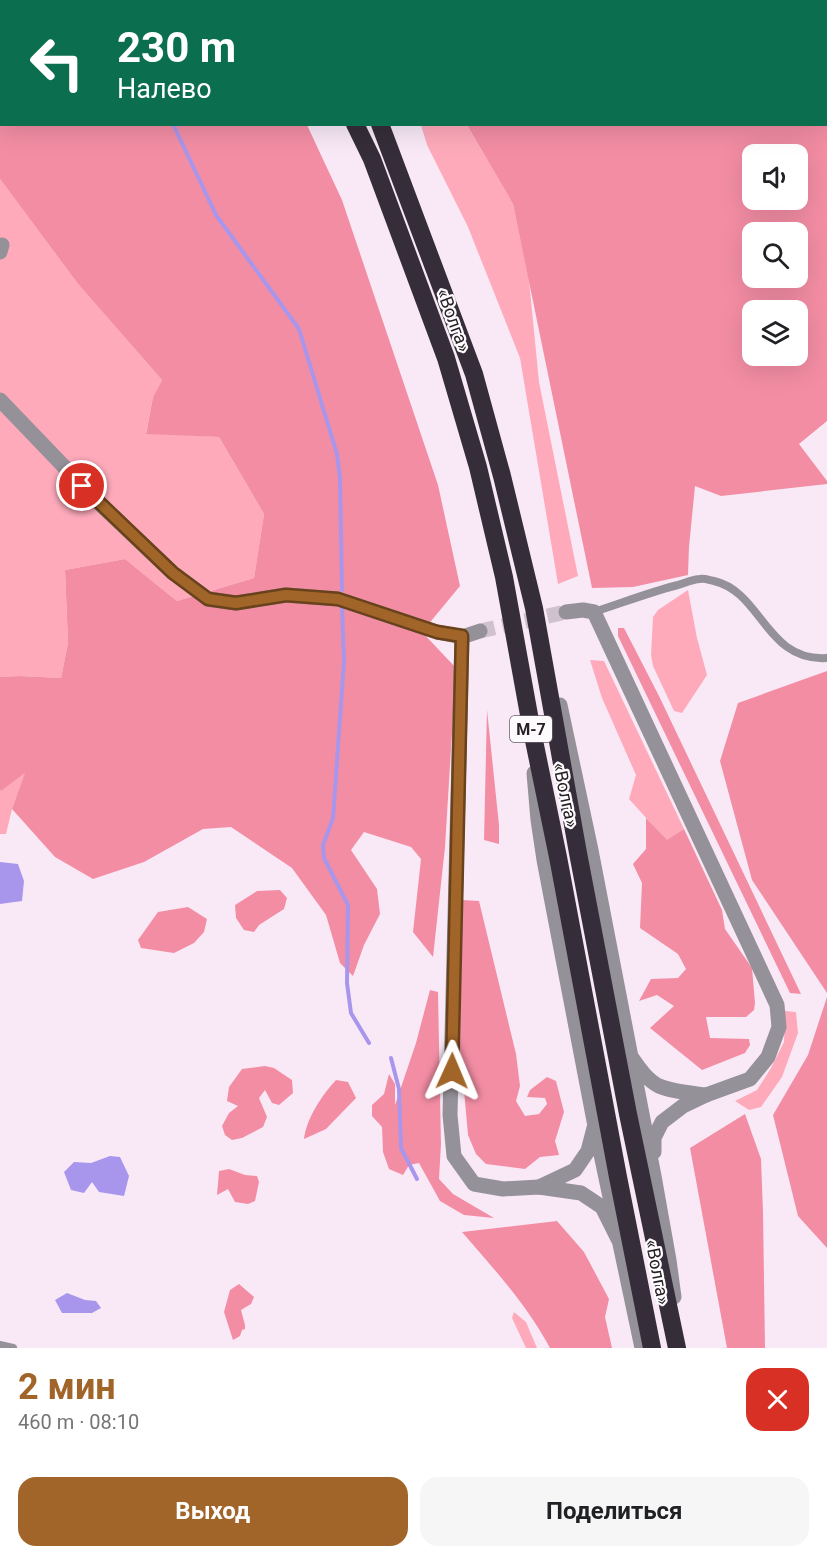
<!DOCTYPE html>
<html lang="ru">
<meta charset="utf-8">
<style>
body{margin:0;font-family:Roboto,sans-serif;background:#f6f6f6;color:#202124;height:100vh;display:flex;flex-direction:column;font-size:22px;white-space:nowrap}
*{box-sizing:border-box;margin:0}
p{font-size:20px;color:#757577}
.icon{flex:none;width:33px;height:33px;fill:none;stroke:currentColor;stroke-width:2;stroke-linecap:round;stroke-linejoin:round}
.map{position:relative;height:1348px;overflow:hidden}
.panel{display:flex;flex-direction:column;background:#fff;flex:1}
.panel>*{flex:none}
.guide{position:absolute;left:0px;top:0px;width:828px;height:126px;box-shadow:0 6px 24px #0002;background:#0b6e4f;color:#fff;overflow:hidden}
.tools{position:absolute;left:742px;top:144px;display:grid;gap:12px}
.tools a{display:grid;place-items:center;width:66px;height:66px;border-radius:12px;background:#fff;box-shadow:0 6px 24px #0002;font-size:30px}
.pin{position:absolute;display:grid;place-items:center;width:51px;height:51px;color:#fff;margin:-26px;border:3px solid #fff;border-radius:50%;box-shadow:0 2px 6px #0007}
.me{position:absolute;width:66px;margin:-33px;rotate:1deg;stroke-linejoin:round;filter:drop-shadow(0 0 4px #0008)}
.turn{display:flex;align-items:center;gap:21px;height:126px;padding:0 18px;font-size:27px}
.turn .icon{width:78px;height:78px;stroke-width:2.5}
.turn b{display:block;font-size:42px;line-height:51px}
.round{display:grid;place-items:center;flex:none;width:63px;height:63px;border-radius:18px;background:#f6f6f6}
.overview{display:flex;align-items:center;justify-content:space-between;height:102px;padding:0 18px}
h1{font-size:36px;font-weight:700;line-height:45px;color:#a26529}
.action{display:flex;gap:12px;margin-top:auto;padding:12px 18px}
.action a{flex:1;height:69px;border-radius:18px;background:#a26529;color:#fff;font-size:24px;font-weight:700;line-height:69px;text-align:center}
.action a+a{background:#f6f6f6;color:#202124}
.map>svg:first-child{display:block}
.green{fill:#feaabb}
.forest{fill:#f38da4;fill-rule:evenodd}
.water{fill:#a896ed}
.lines{fill:none;stroke-linecap:round;stroke-linejoin:round}
.stream{stroke:#a896ed;stroke-width:4}
.street-tunnel{stroke:#cfc1cd;stroke-width:15;stroke-dasharray:15 8;stroke-linecap:butt}
.lane{stroke:#959198;stroke-width:8}
.street{stroke:#959198;stroke-width:15}
.highway{stroke:#352e3a;stroke-width:18}
.route-casing{stroke:#69421b;stroke-width:15}
.route{stroke:#a26529;stroke-width:10}
.labels{text-anchor:middle;dominant-baseline:central;stroke-width:4.5;stroke-linejoin:round;paint-order:stroke}
.shield{fill:#fefbfe;stroke:#676266;stroke-width:1.5}
.shield-label{font-size:16px;font-weight:bold;fill:#262025}
.street-label{font-size:18px;fill:#262025;stroke:#fefbfe}
</style>
<div class="map">
<svg width="827" height="1348" viewBox="0 0 827 1348">
<rect width="100%" height="100%" fill="#f9e9f7"/>
<!-- green -->
<g class="green">
<polygon points="421,125 467,125 513,204 529,280 539,382 578,576 558,584 520,358 468,227 427,145"/>
<polygon points="0,179 78,284 162,380 153,397 146,433 219,437 264,514 254,578 177,601 125,559 65,570 68,643 61,678 19,676 0,677"/>
<polygon points="688,590 697,638 707,675 682,713 674,711 653,666 651,655 653,617 658,610"/>
<polygon points="590,660 604,661 684,829 667,841 629,799 636,775 602,698"/>
<polygon points="26,772 12,809 6,834 0,834 0,789 2,790"/>
<polygon points="785,1011 796,1012 798,1033 782,1077 761,1107 749,1110 735,1101 757,1090 771,1068 784,1042"/>
<polygon points="514,1312 526,1322 537,1348 526,1348 512,1318"/>
</g>
<!-- forest -->
<g class="forest">
<polygon points="0,0 251,0 251,1 2,2 2,124 307,125 342,200 438,485 460,586 422,632 456,668 445,847 433,957 413,932 421,859 411,847 364,832 351,850 377,889 380,914 364,945 353,976 340,963 326,915 292,868 231,827 203,829 144,862 93,879 55,857 12,809 25,773 1,791 0,789 0,677 19,676 61,678 68,643 65,570 125,559 177,601 254,578 264,514 219,437 146,434 153,397 162,380 78,284 0,179"/>
<path d="M394,0H827V421L799,444L827,481V484L721,496L695,486L689,547L688,575L633,587L592,588L513,204L467,125L826,124V2H395ZM753,154H798V200H753ZM753,232H798V278H753ZM753,310H798V356H753Z"/>
<polygon points="618,628 624,628 659,696 801,994 790,993 618,636"/>
<polygon points="827,671 827,993 752,880 720,761 738,703"/>
<polygon points="487,710 499,825 499,844 484,840"/>
<polygon points="646,818 667,840 684,829 722,910 725,929 752,968 755,1003 754,1010 746,1017 706,1017 710,1038 749,1039 750,1045 745,1053 702,1070 650,1028 674,1006 657,995 639,1001 651,979 678,978 686,969 678,954 640,928 642,883 633,864 646,849"/>
<polygon points="280,890 287,898 284,909 259,925 254,932 244,930 236,918 235,905 257,891"/>
<polygon points="462,900 479,901 516,1054 520,1086 516,1101 525,1116 539,1114 547,1104 545,1098 527,1097 530,1090 547,1077 556,1081 564,1112 555,1141 559,1155 540,1157 525,1169 486,1164 476,1154 468,1135 462,1068 458,1055"/>
<polygon points="188,907 207,919 204,932 194,943 174,953 141,948 138,940 158,912"/>
<polygon points="430,990 438,992 441,1144 439,1179 453,1194 494,1218 464,1215 440,1201 419,1163 409,1165 403,1175 389,1169 383,1152 382,1127 372,1116 372,1105 384,1094 389,1074 395,1084 395,1105 416,1043"/>
<polygon points="827,997 827,1248 798,1216 773,1115 808,1055"/>
<polygon points="265,1066 274,1068 292,1080 293,1093 279,1105 272,1103 265,1090 259,1098 267,1117 263,1127 242,1138 232,1140 225,1135 222,1126 229,1113 238,1106 227,1101 229,1087 242,1069"/>
<path d="M336,1080L348,1082L356,1098L326,1129L304,1139C306,1119 322,1095 336,1080Z"/>
<polygon points="745,1114 761,1159 763,1212 765,1348 727,1348 690,1148"/>
<polygon points="229,1169 245,1175 257,1176 259,1182 255,1201 248,1204 235,1202 228,1189 217,1195 219,1171"/>
<path d="M557,1221L584,1252L609,1299L605,1317L612,1348H550C527,1305 494,1269 462,1232Z"/>
<polygon points="239,1284 254,1297 251,1304 241,1310 245,1325 245,1329 242,1330 240,1336 233,1340 224,1312 230,1290"/>
</g>
<!-- water -->
<g class="water">
<polygon points="0,862 18,864 24,881 22,901 0,904"/>
<polygon points="110,1156 120,1157 129,1176 124,1196 99,1192 92,1182 84,1193 71,1190 64,1172 74,1162 91,1163"/>
<polygon points="67,1293 85,1300 96,1301 101,1308 92,1313 62,1313 55,1300"/>
</g>
<g class="lines">
<!-- stream -->
<g class="stream">
<polyline points="99,0 100,2"/>
<polyline points="173,124 216,215 299,329 337,454 340,478 342,590"/>
<polyline points="342,606 344,661 333,818 323,845 324,858 348,905 347,983 351,1013 369,1043"/>
<polyline points="391,1058 399,1089 401,1148 417,1179"/>
</g>
<!-- street-tunnel -->
<polyline class="street-tunnel" points="480,631 566,612"/>
<!-- lane -->
<g class="lane">
<path d="M594,612C622,603 650,592 678,585C685,583 693,579 700,579C704,578 709,580 714,581C762,592 766,662 827,658"/>
<polyline points="0,1345 13,1348"/>
</g>
<!-- street -->
<g class="street">
<polyline points="0,252 2,245"/>
<polyline points="0,400 99,503 173,573 208,599 236,603 286,595 338,599 437,632 462,637"/>
<polyline points="566,612 583,610 594,612 777,1005 779,1027 768,1057 750,1079 706,1095 683,1106 662,1122 654,1138 654,1152"/>
<polyline points="480,631 462,637 450,1115 454,1156 474,1184 503,1189 539,1187 581,1193 602,1207 618,1239"/>
<polyline points="560,705 591,850 654,1176 669,1260 674,1297"/>
<polyline points="534,773 538,820 544,860 595,1126 642,1348"/>
<path d="M632,1058C639,1068 647,1080 659,1086C673,1092 691,1093 706,1095"/>
<polyline points="539,1187 575,1170 588,1151 594,1128"/>
</g>
<!-- highway -->
<g class="highway">
<polyline points="295,0 296,2"/>
<polyline points="322,0 323,2"/>
<polyline points="355,124 372,159 446,358 478,467 504,577 531,726 558,857 618,1177 652,1348"/>
<polyline points="380,124 474,374 502,476 534,608 578,853 628,1114 677,1348"/>
</g>
</g>
<g class="lines">
<!-- route casing -->
<g class="route-casing">
<polyline id="route" points="82,486 173,573 208,599 236,603 286,595 338,599 437,632 462,636 452,1071"/>
</g>
<!-- route -->
<use href="#route" class="route"/>
</g>
<g class="labels">
<!-- shield labels -->
<rect class="shield" x="510" y="716" width="42" height="26" rx="4.5"/>
<g class="shield-label">
<text x="531" y="729">М-7</text>
</g>
<!-- street labels -->
<g class="street-label">
<text transform="translate(454 320) rotate(70)">«Волга»</text>
<text transform="translate(566 795) rotate(78)">«Волга»</text>
<text transform="translate(658 1272) rotate(79)">«Волга»</text>
</g>
</g>
</svg>
<div class="tools">
<a><svg class="icon" aria-label="sound" viewBox="0 0 24 24"><path d="M4 9h4l5-4v14l-5-4H4zM17 9q2 3 0 6"/></svg></a>
<a><svg class="icon" aria-label="search" viewBox="0 0 24 24"><circle cx="10" cy="10" r="6"/><path d="M15 15l6 6"/></svg></a>
<a><svg class="icon" aria-label="layers" viewBox="0 0 24 24"><path d="M12 4l9 5-9 5-9-5zM3 14l9 5 9-5"/></svg></a>
</div>
<div class="pin" style="left:82px;top:486px;background:#d93025"><svg class="icon" aria-label="arrive" viewBox="0 0 24 24"><path d="M6 21V4h12l-3 4 3 4H6"/></svg></div>
<svg class="me" style="left:452px;top:1071px" viewBox="-20 -20 40 40"><path d="M0-17L14 15 0 8-14 15z" fill="#a26529" stroke="#fff" stroke-width="4"/></svg>
<div class="guide">
<div class="turn"><svg class="icon" aria-label="left" viewBox="0 0 24 24"><path d="M17 20v-9H6M10 6l-5 5 5 5"/></svg><div><b>230 m</b>Налево</div></div>
</div>
</div>
<section class="panel">
<div class="overview"><div><h1>2 мин</h1><p>460 m · 08:10</p></div><a class="round" style="background:#d93025;color:#fff"><svg class="icon" aria-label="close" viewBox="0 0 24 24"><path d="M6 6l12 12M18 6L6 18"/></svg></a></div>
<div class="action"><a>Выход</a><a>Поделиться</a></div>
</section>
